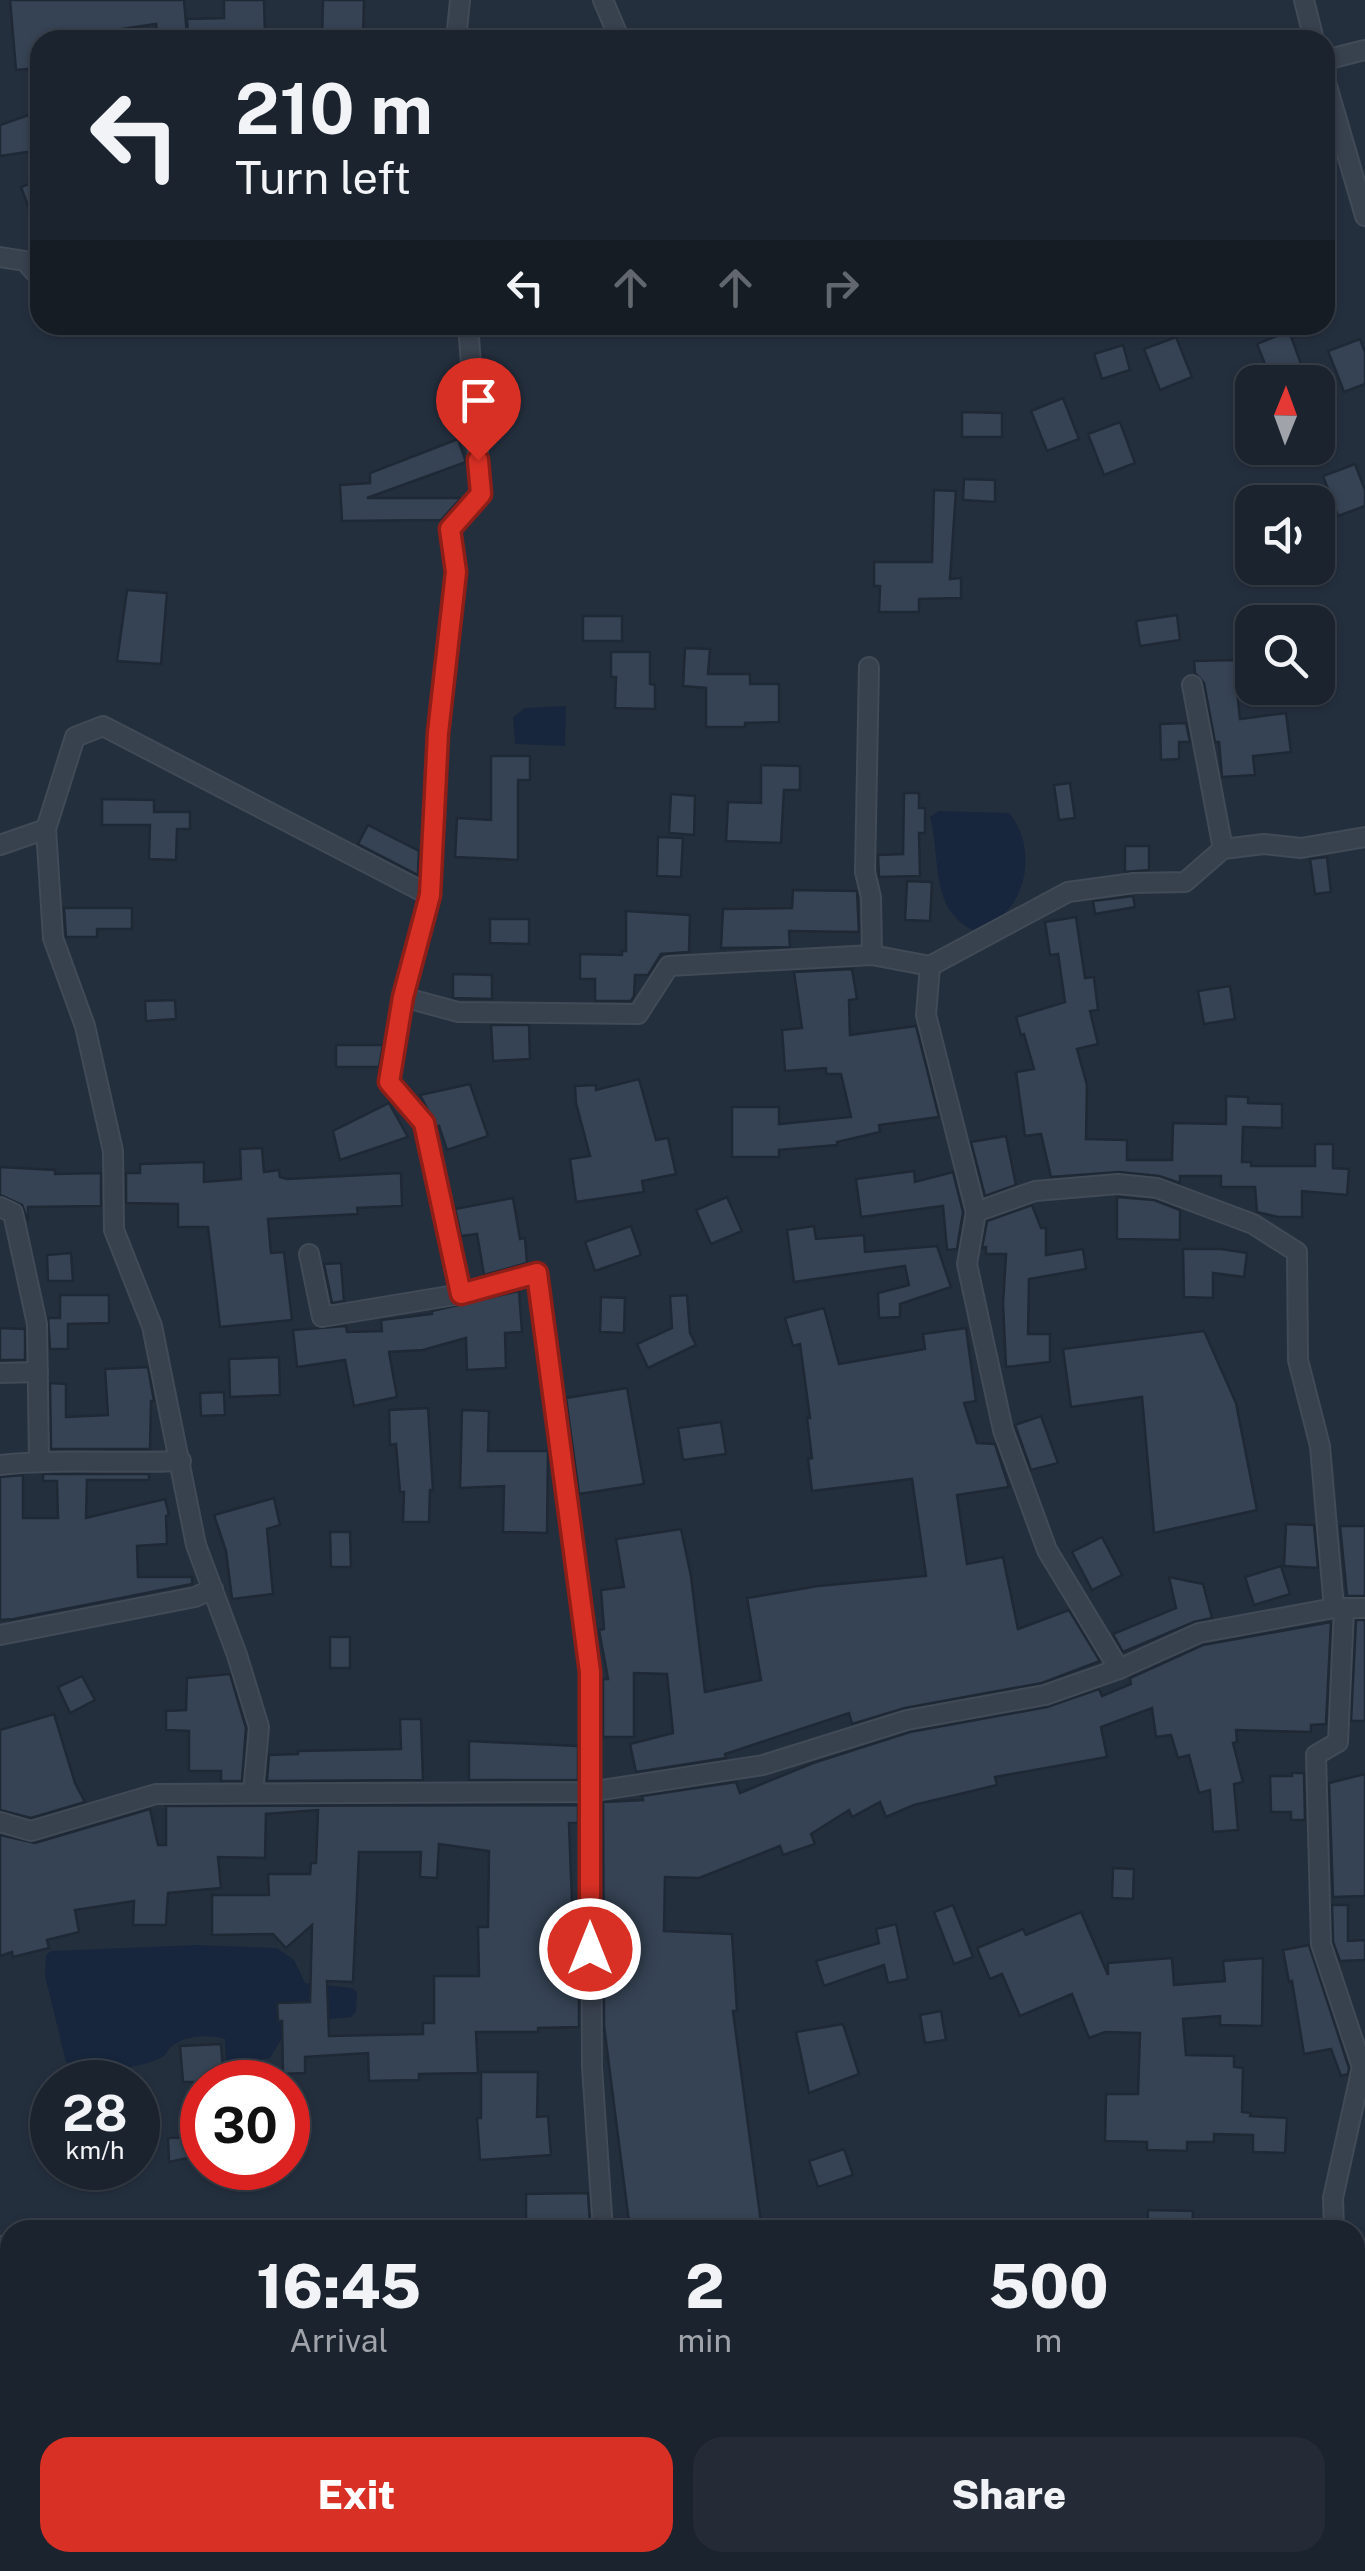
<!DOCTYPE html>
<style>
body{margin:0;font-family:"Public Sans",sans-serif;background:#242b36;color:#f1f3f6;height:100vh;display:flex;flex-direction:column;font-size:38px;white-space:nowrap}
*{box-sizing:border-box;margin:0}
p{font-size:32px;color:#a0a4aa}
.icon{flex:none;width:55px;height:55px;fill:none;stroke:currentColor;stroke-width:2;stroke-linecap:round;stroke-linejoin:round}
.map{position:relative;flex:1;overflow:hidden}
.side{position:absolute;left:0px;top:2220px;width:1365px;height:352px;display:flex;flex-direction:column;background:#1b232e;border-radius:30px 30px 0 0;box-shadow:0 2px 8px #0004,0 0 0 2px #39404a}
.side>*{flex:none}
.top-card{position:absolute;left:30px;top:30px;width:1305px;height:305px;border-radius:30px;box-shadow:0 2px 8px #0004,0 0 0 2px #39404a;background:#1b232e;color:#f1f3f6;overflow:hidden}
.needle{width:65px;rotate:1deg}
.controls{position:absolute;left:1235px;top:365px;display:grid;gap:20px}
.controls a{display:grid;place-items:center;width:100px;height:100px;border-radius:20px;background:#1b232e;box-shadow:0 2px 8px #0004,0 0 0 2px #39404a;font-size:50px}
.speed{position:absolute;left:30px;top:2060px;display:flex;gap:20px;font-size:50px;font-weight:700;text-align:center}
.speed>*{display:grid;place-content:center;width:130px;height:130px;border-radius:50%;background:#1b232e;box-shadow:0 2px 8px #0004,0 0 0 2px #39404a;line-height:1}
.speed small{font-size:25px;font-weight:400}
.speed .limit{border:15px solid #d22;background:#fff;color:#111}
.pin{position:absolute;display:grid;place-items:center;width:85px;height:85px;color:#fff;margin:-102px -42px;border-radius:50% 50% 50% 0;rotate:-45deg;box-shadow:0 0 10px #0007}
.pin .icon{rotate:45deg}
.me{position:absolute;width:110px;margin:-55px;rotate:0deg;stroke-linejoin:round;filter:drop-shadow(0 0 8px #0008)}
.turn{display:flex;align-items:center;gap:35px;height:210px;padding:0 40px;font-size:45px}
.turn .icon{width:130px;height:130px;stroke-width:2.5}
.turn b{display:block;font-size:70px;line-height:85px}
.lanes{display:flex;align-items:center;height:95px;padding:0 40px;background:#0003;justify-content:center;gap:50px;direction:ltr}
.lanes .off{opacity:.35}
.eta{display:flex;justify-content:space-evenly;align-items:center;height:170px;text-align:center}
.eta b{font-size:60px;font-weight:800;line-height:70px}
.primary-button{display:flex;gap:20px;margin-top:auto;padding:20px 40px}
.primary-button a{flex:1;height:115px;border-radius:30px;background:#d93025;color:#fff;font-size:40px;font-weight:800;line-height:115px;text-align:center}
.primary-button a+a{background:#242b36;color:#f1f3f6}
.map>svg:first-child{display:block}
.water{fill:#17263c}
.building{fill:#364354;stroke:#1f2835;stroke-width:2.5;fill-rule:evenodd}
.lines{fill:none;stroke-linecap:round;stroke-linejoin:round}
.minor-casing{stroke:#414a57;stroke-width:22}
.minor{stroke:#38414e;stroke-width:18}
.route-casing{stroke:#8d1f18;stroke-width:25}
.route{stroke:#d93025;stroke-width:18}
</style>
<div class="map">
<svg width="1365" height="2571" viewBox="0 0 1365 2571">
<rect width="100%" height="100%" fill="#242f3e"/>
<!-- water -->
<g class="water">
<polygon points="566,706 565,746 515,744 513,717 525,708"/>
<path d="M939,811L1009,813C1035,843 1030,897 996,921C990,925 979,927 973,930C929,909 941,857 930,817Z"/>
<path d="M196,1945L277,1948L294,1960L305,1983L352,1988L357,1992L356,2012L351,2017L309,2021L285,2033L270,2058L226,2066L225,2039C209,2034 184,2035 171,2047C163,2055 170,2053 160,2058C139,2070 88,2072 66,2062L45,1976L46,1955L51,1951Z"/>
</g>
<!-- building -->
<g class="building">
<polygon points="10,0 184,0 187,35 158,37 156,24 108,31 108,40 37,40 38,68 16,70"/>
<polygon points="224,0 264,0 265,34 188,35 187,19 224,18"/>
<polygon points="323,0 364,0 363,40 322,40"/>
<polygon points="40,111 40,150 0,156 0,125"/>
<polygon points="40,180 40,232 38,233 21,187"/>
<polygon points="1289,331 1304,372 1272,382 1257,344"/>
<polygon points="1176,337 1192,377 1160,390 1144,349"/>
<polygon points="1360,339 1365,352 1365,384 1344,392 1328,351"/>
<polygon points="1123,345 1130,370 1102,379 1094,354"/>
<polygon points="1063,398 1079,439 1047,451 1031,411"/>
<polygon points="962,412 1002,413 1002,437 962,437"/>
<polygon points="1120,422 1135,463 1104,475 1088,434"/>
<polygon points="458,439 466,462 367,498 461,498 441,520 342,521 340,485 370,483 370,473"/>
<polygon points="1355,464 1365,490 1365,506 1338,516 1323,476"/>
<polygon points="964,479 995,480 995,502 963,500"/>
<polygon points="934,490 956,491 950,579 961,578 961,598 919,599 919,612 879,612 880,586 874,586 874,562 932,562"/>
<polygon points="127,590 167,593 161,664 117,661"/>
<polygon points="1177,615 1180,640 1140,646 1136,621"/>
<rect x="583" y="616" width="39" height="25"/>
<polygon points="685,648 710,649 708,674 750,674 750,684 779,684 779,722 745,723 745,727 706,727 706,688 683,686"/>
<polygon points="611,652 650,652 650,684 655,685 655,709 615,708 616,677 611,677"/>
<polygon points="1234,660 1240,719 1286,713 1291,752 1253,756 1255,775 1222,777 1219,742 1215,742 1204,683 1195,673 1194,661"/>
<polygon points="1186,723 1190,742 1179,742 1179,759 1161,760 1160,724"/>
<polygon points="491,756 530,756 530,780 518,780 518,860 455,857 457,818 491,820"/>
<polygon points="761,765 800,766 800,790 784,790 781,843 726,841 728,802 761,803"/>
<polygon points="1070,783 1075,818 1059,820 1054,785"/>
<polygon points="904,793 919,793 919,808 925,808 925,833 919,833 920,876 879,877 878,855 903,854"/>
<polygon points="671,794 695,796 694,835 669,833"/>
<polygon points="102,799 154,800 154,812 190,812 190,829 177,829 176,860 149,859 150,825 102,825"/>
<polygon points="368,825 419,851 418,875 358,844"/>
<polygon points="658,837 683,838 681,877 657,876"/>
<polygon points="1125,846 1149,846 1149,870 1125,872"/>
<polygon points="1327,857 1331,892 1315,894 1310,859"/>
<polygon points="907,881 932,882 930,921 905,920"/>
<polygon points="793,890 857,891 859,932 789,931 790,947 721,948 723,909 792,908"/>
<polygon points="1133,896 1135,907 1095,914 1093,901"/>
<polygon points="64,908 132,908 132,929 97,929 97,937 66,937"/>
<polygon points="626,911 690,915 689,952 661,954 648,975 635,975 634,996 631,1001 595,1001 595,979 580,979 580,954 622,955 622,951 626,951"/>
<polygon points="1076,917 1085,978 1094,977 1098,1010 1090,1011 1098,1044 1077,1049 1087,1085 1086,1139 1127,1140 1127,1160 1172,1160 1173,1123 1226,1124 1226,1096 1248,1097 1248,1103 1282,1104 1282,1128 1243,1127 1242,1162 1251,1162 1251,1166 1315,1166 1315,1144 1333,1144 1333,1168 1349,1169 1347,1195 1302,1191 1302,1217 1278,1217 1257,1212 1255,1187 1221,1187 1221,1176 1180,1176 1180,1183 1159,1176 1119,1172 1051,1177 1041,1134 1025,1136 1016,1072 1034,1069 1024,1034 1021,1035 1016,1017 1065,1002 1058,954 1050,955 1045,922"/>
<polygon points="490,919 529,919 529,944 490,943"/>
<polygon points="852,969 857,999 849,1000 850,1035 916,1026 939,1117 879,1125 880,1132 837,1142 837,1145 779,1150 779,1157 732,1157 732,1107 779,1107 779,1124 851,1117 841,1074 826,1074 826,1068 785,1071 782,1030 802,1028 794,972"/>
<polygon points="453,974 492,975 492,999 453,998"/>
<polygon points="1230,986 1235,1019 1204,1024 1198,991"/>
<polygon points="175,1000 176,1019 146,1021 145,1001"/>
<polygon points="491,1025 529,1025 530,1059 493,1061"/>
<polygon points="336,1045 383,1045 379,1067 336,1067"/>
<polygon points="639,1079 656,1140 668,1138 676,1174 642,1181 644,1192 576,1202 570,1159 590,1156 576,1103 575,1086 596,1085 596,1090"/>
<polygon points="470,1084 488,1136 447,1150 439,1126 437,1127 420,1095"/>
<polygon points="389,1103 408,1137 340,1160 333,1131"/>
<polygon points="1006,1136 1016,1185 985,1196 971,1142"/>
<polygon points="262,1148 264,1172 279,1170 280,1177 287,1179 401,1173 402,1206 357,1208 358,1214 268,1219 271,1253 284,1252 292,1320 220,1327 208,1227 178,1227 178,1204 126,1203 126,1173 140,1173 140,1164 204,1162 204,1182 241,1179 240,1149"/>
<polygon points="0,1167 55,1170 55,1174 101,1173 101,1206 28,1207 28,1221 22,1205 0,1195"/>
<polygon points="914,1171 915,1182 953,1172 963,1212 957,1249 947,1250 943,1206 861,1217 856,1179"/>
<polygon points="727,1197 742,1231 711,1244 696,1210"/>
<polygon points="1117,1197 1154,1200 1180,1210 1180,1240 1117,1239"/>
<polygon points="513,1198 520,1239 525,1238 527,1263 484,1275 477,1234 461,1236 455,1209"/>
<polygon points="1032,1205 1041,1228 1046,1228 1046,1255 1083,1249 1086,1269 1029,1279 1028,1334 1050,1334 1050,1362 1006,1367 1003,1304 1006,1254 986,1254 986,1247 982,1248 987,1221"/>
<polygon points="631,1226 641,1255 595,1271 585,1242"/>
<polygon points="814,1226 816,1239 864,1235 865,1252 937,1246 951,1287 900,1304 900,1317 879,1318 878,1293 909,1285 905,1266 794,1282 787,1230"/>
<polygon points="1183,1249 1221,1249 1247,1253 1244,1277 1213,1273 1213,1298 1184,1297"/>
<polygon points="71,1253 73,1281 48,1281 47,1255"/>
<polygon points="341,1263 344,1301 332,1303 324,1264"/>
<polygon points="519,1291 522,1332 505,1333 506,1368 467,1370 466,1338 423,1350 389,1352 397,1397 354,1406 345,1360 297,1367 293,1330 346,1326 347,1332 382,1331 381,1320 432,1314 432,1311"/>
<polygon points="60,1295 109,1295 109,1323 68,1324 68,1349 50,1349 48,1318 60,1318"/>
<polygon points="687,1295 690,1333 696,1345 648,1368 637,1344 672,1328 670,1296"/>
<polygon points="601,1297 625,1298 624,1333 600,1332"/>
<polygon points="824,1308 839,1364 925,1349 923,1334 966,1328 976,1401 964,1403 977,1443 995,1444 1009,1487 957,1495 967,1564 1003,1557 1018,1629 1069,1610 1100,1661 1042,1683 905,1708 852,1724 849,1713 725,1754 726,1758 636,1772 630,1744 673,1733 667,1674 634,1673 634,1737 603,1737 603,1679 608,1679 599,1630 604,1629 601,1590 624,1587 616,1539 681,1529 691,1576 705,1692 761,1680 747,1598 818,1586 926,1576 912,1479 812,1491 808,1459 812,1458 807,1418 810,1418 800,1344 793,1346 785,1318"/>
<polygon points="0,1328 25,1329 25,1360 0,1360"/>
<polygon points="1204,1331 1236,1403 1257,1510 1154,1533 1142,1397 1071,1407 1063,1349"/>
<polygon points="279,1357 280,1395 230,1397 229,1359"/>
<polygon points="148,1367 154,1401 151,1401 150,1449 51,1449 50,1383 66,1384 66,1417 108,1415 105,1369"/>
<polygon points="627,1388 644,1484 579,1494 566,1398"/>
<polygon points="224,1392 225,1415 201,1416 200,1393"/>
<polygon points="428,1408 433,1490 430,1490 429,1522 403,1522 404,1492 400,1492 396,1444 390,1445 389,1410"/>
<polygon points="462,1410 489,1411 488,1451 548,1451 547,1533 503,1532 504,1486 460,1488"/>
<polygon points="1041,1416 1058,1463 1031,1470 1015,1425"/>
<polygon points="721,1422 726,1454 683,1460 678,1428"/>
<polygon points="43,1474 149,1474 149,1480 87,1480 86,1518 165,1499 169,1515 166,1516 167,1544 137,1546 138,1577 192,1577 192,1584 14,1619 0,1620 0,1477 23,1475 23,1518 58,1518 57,1481 43,1481"/>
<polygon points="274,1498 280,1525 267,1529 273,1594 232,1599 226,1551 214,1515"/>
<polygon points="1286,1524 1314,1525 1318,1568 1284,1566"/>
<polygon points="1340,1526 1365,1526 1365,1596 1347,1596"/>
<polygon points="330,1532 350,1532 351,1567 331,1567"/>
<polygon points="1102,1537 1122,1575 1092,1590 1072,1552"/>
<polygon points="1281,1566 1290,1594 1254,1605 1245,1577"/>
<polygon points="1169,1577 1203,1584 1212,1618 1194,1622 1123,1652 1113,1634 1176,1608"/>
<polygon points="1356,1620 1365,1620 1365,1721 1351,1721"/>
<polygon points="1331,1622 1326,1724 1311,1725 1311,1732 1236,1730 1237,1742 1233,1743 1243,1782 1234,1784 1238,1830 1213,1832 1210,1790 1199,1793 1189,1755 1178,1758 1171,1735 1156,1737 1152,1708 1101,1727 1107,1757 995,1777 997,1785 914,1805 886,1817 880,1802 852,1817 849,1810 811,1834 815,1844 783,1855 780,1846 699,1878 665,1877 664,1931 732,1934 737,2011 733,2011 762,2230 630,2230 604,2026 603,1802 643,1800 642,1796 736,1782 740,1793 813,1763 910,1732 1047,1707 1099,1689 1102,1696 1131,1684 1130,1678 1203,1645"/>
<rect x="330" y="1637" width="20" height="31"/>
<polygon points="230,1674 246,1728 242,1781 221,1781 221,1771 189,1771 189,1731 166,1730 166,1711 186,1710 187,1678"/>
<polygon points="82,1676 95,1700 70,1713 58,1687"/>
<polygon points="54,1714 75,1783 85,1802 31,1818 0,1810 0,1730"/>
<polygon points="400,1719 421,1719 423,1780 267,1781 269,1755 298,1754 298,1751 401,1749"/>
<polygon points="469,1741 578,1746 578,1780 469,1780"/>
<polygon points="1292,1773 1304,1773 1305,1820 1291,1820 1291,1812 1271,1812 1270,1776 1292,1776"/>
<polygon points="1365,1774 1365,1896 1333,1897 1329,1783"/>
<path d="M578,1805V1823H569L574,1955H579V2027L538,2028V2032H476L478,2073L419,2074V2080L369,2081L368,2053L305,2057V2073L283,2074L282,2021H278L277,2003L310,2002L312,1925L286,1948L273,1934L212,1935V1895H269L268,1874H310L311,1863H316L318,1810L266,1814L265,1858L218,1857L221,1888L168,1893L166,1925H133L134,1901L75,1910L79,1932L47,1940L49,1948L13,1957L12,1952L0,1956V1835L35,1843L150,1809L158,1845H166V1806ZM439,1844L489,1851L488,1927H478L479,1976H434V2023H423V2034L329,2036L327,1981L353,1982L359,1852H421L420,1877L437,1878Z"/>
<polygon points="1113,1868 1134,1869 1133,1899 1112,1898"/>
<polygon points="953,1905 973,1957 954,1964 934,1912"/>
<polygon points="1332,1905 1348,1905 1348,1941 1365,1940 1365,1960 1340,1961 1333,1942"/>
<polygon points="1081,1912 1108,1975 1108,1963 1172,1958 1174,1985 1225,1981 1223,1961 1263,1958 1262,2026 1220,2025 1220,2016 1183,2019 1186,2055 1234,2056 1234,2067 1243,2068 1242,2112 1251,2113 1250,2116 1287,2118 1285,2153 1253,2152 1253,2135 1214,2134 1214,2142 1187,2142 1187,2151 1147,2150 1147,2142 1105,2141 1106,2094 1138,2094 1140,2033 1105,2032 1089,2038 1072,1994 1020,2016 1002,1974 990,1979 977,1948 1023,1929 1026,1935"/>
<polygon points="896,1924 908,1979 888,1983 884,1965 824,1986 816,1961 879,1943 876,1929"/>
<polygon points="1309,1945 1349,2068 1348,2074 1341,2076 1331,2049 1304,2054 1292,1981 1289,1982 1283,1950"/>
<polygon points="941,2011 946,2040 925,2043 920,2015"/>
<polygon points="843,2024 859,2074 809,2093 796,2032"/>
<polygon points="221,2044 223,2069 269,2065 270,2082 183,2082 180,2046"/>
<polygon points="481,2072 538,2072 537,2117 548,2116 551,2155 480,2160 477,2118 481,2118"/>
<polygon points="202,2137 202,2155 169,2162 168,2138"/>
<polygon points="844,2149 853,2175 818,2187 809,2161"/>
<polygon points="588,2193 590,2224 526,2226 526,2194"/>
<polygon points="1148,2210 1193,2211 1192,2230 1147,2230"/>
</g>
<g class="lines">
<!-- minor casing -->
<g class="minor-casing">
<g id="minor">
<polyline points="603,0 620,40"/>
<polyline points="1304,0 1314,40"/>
<polyline points="456,40 460,0"/>
<polyline points="1325,60 1365,50"/>
<polyline points="1325,79 1365,216"/>
<polyline points="0,257 25,261 40,278"/>
<polyline points="869,667 865,872 871,897 872,955"/>
<polyline points="1192,685 1223,849"/>
<polyline points="46,829 75,737 103,726 429,895"/>
<polyline points="0,845 46,829 53,938 85,1026 113,1151 114,1230 152,1326 196,1545 237,1655 259,1727 253,1793"/>
<polyline points="930,966 926,1015 976,1212 967,1264 1003,1430 1047,1550 1119,1669"/>
<polyline points="403,997 458,1012 638,1014 669,966 872,955 930,966 1068,892 1134,883 1185,882 1223,849 1264,844 1301,848 1365,837"/>
<polyline points="0,1207 13,1213 37,1324 39,1460"/>
<polyline points="976,1212 1035,1191 1118,1184 1157,1188 1253,1224 1297,1252 1298,1360 1320,1446 1334,1608"/>
<polyline points="309,1254 322,1317 461,1294 423,1123 389,1083 403,997 429,895 438,733 456,572 450,529 481,493 468,325"/>
<polyline points="461,1294 537,1273 590,1672 592,2067 603,2230"/>
<polyline points="0,1373 38,1372"/>
<path d="M0,1465C60,1458 121,1464 181,1461"/>
<polyline points="0,1635 195,1597 213,1589"/>
<polyline points="0,1822 31,1831 156,1794 589,1792 763,1765 907,1720 1045,1695 1119,1669 1199,1633 1334,1608 1365,1608"/>
<polyline points="1334,2230 1333,2198 1362,2067 1321,1944 1316,1755 1338,1742 1344,1609"/>
<polyline points="0,2246 10,2245"/>
<polyline points="1355,2339 1365,2342"/>
<polyline points="1355,2476 1365,2509"/>
<polyline points="0,2477 10,2482"/>
<polyline points="109,2562 111,2571"/>
<polyline points="725,2562 732,2566 745,2562"/>
<polyline points="625,2571 631,2562"/>
<polyline points="1176,2571 1176,2562"/>
</g>
</g>
<!-- minor -->
<use href="#minor" class="minor"/>
</g>
<g class="lines">
<!-- route casing -->
<g class="route-casing">
<polyline id="route" points="478,460 481,494 450,529 456,572 438,733 430,895 403,997 389,1082 424,1123 461,1294 537,1273 590,1672 590,1949"/>
</g>
<!-- route -->
<use href="#route" class="route"/>
</g>
</svg>
<div class="controls">
<a><svg class="needle" viewBox="-14 -14 28 28"><path d="M0-13l5 13h-10z" fill="#e53935"/><path d="M0 13l5-13h-10z" fill="#a0a4aa"/></svg></a>
<a><svg class="icon" aria-label="sound" viewBox="0 0 24 24"><path d="M4 9h4l5-4v14l-5-4H4zM17 9q2 3 0 6"/></svg></a>
<a><svg class="icon" aria-label="search" viewBox="0 0 24 24"><circle cx="10" cy="10" r="6"/><path d="M15 15l6 6"/></svg></a>
</div>
<div class="speed"><div>28<small>km/h</small></div><div class="limit">30</div></div>
<div class="pin" style="left:478px;top:460px;background:#d93025"><svg class="icon" aria-label="arrive" viewBox="0 0 24 24"><path d="M6 21V4h12l-3 4 3 4H6"/></svg></div>
<svg class="me" style="left:590px;top:1949px" viewBox="-20 -20 40 40"><circle r="17" fill="#d93025" stroke="#fff" stroke-width="3"/><path d="M0-11L8 9 0 5-8 9z" fill="#fff"/></svg>
<div class="top-card">
<div class="turn"><svg class="icon" aria-label="left" viewBox="0 0 24 24"><path d="M17 20v-9H6M10 6l-5 5 5 5"/></svg><div><b>210 m</b>Turn left</div></div>
<div class="lanes"><svg class="icon" aria-label="left" viewBox="0 0 24 24"><path d="M17 20v-9H6M10 6l-5 5 5 5"/></svg><svg class="icon off" aria-label="ahead" viewBox="0 0 24 24"><path d="M12 20V5M6 11l6-6 6 6"/></svg><svg class="icon off" aria-label="ahead" viewBox="0 0 24 24"><path d="M12 20V5M6 11l6-6 6 6"/></svg><svg class="icon off" aria-label="right" viewBox="0 0 24 24"><path d="M7 20v-9h11M14 6l5 5-5 5"/></svg></div>
</div>
<section class="side">
<div class="eta">
<div><b>16:45</b><p>Arrival</p></div>
<div><b>2</b><p>min</p></div>
<div><b>500</b><p>m</p></div>
</div>
<div class="primary-button"><a>Exit</a><a>Share</a></div>
</section>
</div>
